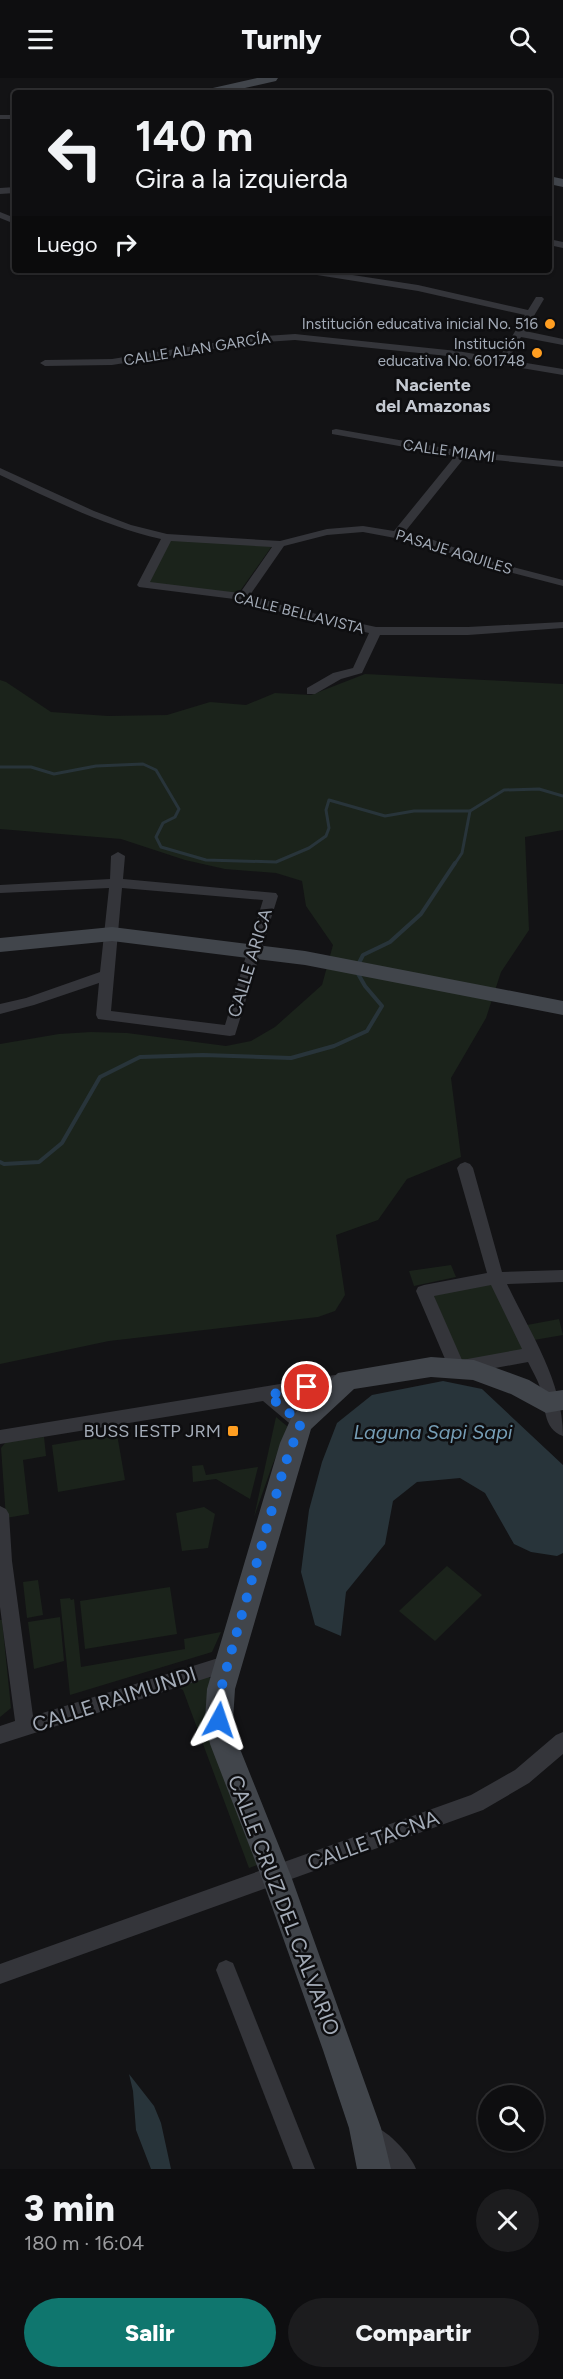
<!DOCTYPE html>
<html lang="es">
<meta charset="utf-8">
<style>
body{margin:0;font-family:Figtree,sans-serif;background:#1c1c1e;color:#f1f3f6;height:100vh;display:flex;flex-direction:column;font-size:22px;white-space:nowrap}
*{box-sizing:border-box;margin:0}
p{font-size:20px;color:#9b9c9f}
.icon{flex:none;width:33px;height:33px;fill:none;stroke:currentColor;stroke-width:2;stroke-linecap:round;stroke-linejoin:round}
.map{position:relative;height:2091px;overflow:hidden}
.panel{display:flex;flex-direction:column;background:#0e0e10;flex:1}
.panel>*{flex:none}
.banner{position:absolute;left:12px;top:12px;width:540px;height:183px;border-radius:6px;box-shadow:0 2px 4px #0004,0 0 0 2px #2e2e30;background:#0e0e10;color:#f1f3f6;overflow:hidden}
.controls{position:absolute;left:478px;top:2007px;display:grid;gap:12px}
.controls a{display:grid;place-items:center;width:66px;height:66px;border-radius:50%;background:#0e0e10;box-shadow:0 2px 4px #0004,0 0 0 2px #2e2e30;font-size:30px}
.pin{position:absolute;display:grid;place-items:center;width:51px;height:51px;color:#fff;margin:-26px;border:3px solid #fff;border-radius:50%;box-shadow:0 2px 6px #0007}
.me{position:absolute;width:66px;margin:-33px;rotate:5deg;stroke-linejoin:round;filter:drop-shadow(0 0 4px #0008)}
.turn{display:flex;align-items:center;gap:21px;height:126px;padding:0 24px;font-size:27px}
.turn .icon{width:78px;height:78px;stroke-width:2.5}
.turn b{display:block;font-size:42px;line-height:51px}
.then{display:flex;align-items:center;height:57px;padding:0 24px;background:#0003;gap:12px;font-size:22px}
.round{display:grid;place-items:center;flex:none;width:63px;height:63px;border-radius:32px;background:#1c1c1e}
.summary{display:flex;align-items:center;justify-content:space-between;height:102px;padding:0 24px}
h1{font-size:36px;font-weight:800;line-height:45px}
.cta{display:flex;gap:12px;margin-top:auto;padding:12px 24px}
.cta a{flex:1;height:69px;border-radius:36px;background:#0f766e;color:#fff;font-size:24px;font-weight:800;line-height:69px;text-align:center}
.cta a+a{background:#1c1c1e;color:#f1f3f6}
header{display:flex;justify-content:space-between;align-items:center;height:78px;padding:0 24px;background:#0e0e10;font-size:27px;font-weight:800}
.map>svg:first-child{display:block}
.green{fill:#1b231b}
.water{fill:#28343a}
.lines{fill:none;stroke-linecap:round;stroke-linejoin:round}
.stream-far1{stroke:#28343a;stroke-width:3}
.stream{stroke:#28343a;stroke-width:4}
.street{fill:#34353a;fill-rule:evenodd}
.secondary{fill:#41454b;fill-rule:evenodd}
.route{stroke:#1a73e8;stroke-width:10;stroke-dasharray:0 18}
.poi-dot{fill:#ff9e21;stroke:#0e0e10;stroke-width:2}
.labels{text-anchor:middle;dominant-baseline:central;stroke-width:5;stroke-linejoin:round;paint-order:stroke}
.far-poi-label{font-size:15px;fill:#a3abb7;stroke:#0e0e10;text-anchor:end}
.far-street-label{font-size:15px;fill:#a3abb7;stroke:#0e0e10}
.far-quarter-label{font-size:18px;font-weight:bold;fill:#c5cad2;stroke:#0e0e10}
.street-label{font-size:18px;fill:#a3abb7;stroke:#0e0e10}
.poi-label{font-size:18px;fill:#a3abb7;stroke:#0e0e10;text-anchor:end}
.water-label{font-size:20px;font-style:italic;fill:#769eb6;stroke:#0e0e10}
.near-street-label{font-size:21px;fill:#a3abb7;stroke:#0e0e10}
</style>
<header><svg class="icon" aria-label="menu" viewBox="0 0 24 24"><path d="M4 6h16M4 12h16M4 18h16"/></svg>Turnly<svg class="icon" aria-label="search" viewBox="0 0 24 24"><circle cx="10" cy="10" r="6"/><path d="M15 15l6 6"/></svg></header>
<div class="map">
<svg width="563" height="2091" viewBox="0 0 563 2091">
<rect width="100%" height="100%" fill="#131315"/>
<!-- green -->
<g class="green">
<polygon points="169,462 272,468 238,516 148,505"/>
<polygon points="365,596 563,606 563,752 525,759 529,852 501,894 486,940 451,1000 461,1079 407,1101 378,1142 336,1157 345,1217 335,1233 318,1239 109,1263 0,1286 0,966 59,956 91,954 127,955 226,968 251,963 275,949 322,907 333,867 306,828 302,803 276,795 225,791 185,782 121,761 0,751 0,602 6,604 51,634 108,638 167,637 210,624 246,627 275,615 311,617"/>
<polygon points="451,1187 456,1199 414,1208 409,1193"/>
<polygon points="492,1202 527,1272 462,1286 433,1216"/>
<polygon points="559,1241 563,1257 534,1262 527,1247"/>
<polygon points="276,1339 288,1349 272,1388 254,1439"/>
<polygon points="117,1356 125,1402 58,1414 52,1367"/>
<polygon points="44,1359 46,1378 23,1382 29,1436 6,1440 1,1370 6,1364"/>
<polygon points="203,1387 206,1397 258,1389 250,1421 216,1401 193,1404 192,1388"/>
<polygon points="204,1429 215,1436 208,1470 182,1473 176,1435"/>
<polygon points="447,1488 482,1517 435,1563 399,1533"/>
<polygon points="38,1502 43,1537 27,1540 23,1504"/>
<polygon points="170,1509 177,1556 85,1571 80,1523"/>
<polygon points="70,1520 71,1522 74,1521 81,1589 185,1571 184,1561 221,1554 212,1574 70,1617 60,1521"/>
<polygon points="60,1539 64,1583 34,1591 28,1544"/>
<polygon points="0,1542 2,1542 11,1630 0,1639"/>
<polygon points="208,1598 211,1601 218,1683 257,1787 249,1790 183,1612 176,1608"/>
</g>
<!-- water -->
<g class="water">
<polygon points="443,1303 482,1311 563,1387 563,1475 557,1478 531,1474 514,1466 485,1415 460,1400 417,1404 393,1423 385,1466 346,1514 341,1558 315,1547 301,1494 309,1432 322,1384 337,1345 372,1317"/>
<polygon points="129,1996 154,2028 161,2045 171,2091 151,2091 136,2052 133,2013"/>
</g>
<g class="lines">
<!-- stream-far1 -->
<g class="stream-far1">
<polyline points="0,689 31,689 54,696 96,688 143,686 156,692 179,731 175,739 163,745 156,759 161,769 206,782 276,784 309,770 326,758 329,750 326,732 329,722 385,738 414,733 470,733"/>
<polyline points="454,787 462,775 470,733 504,712 539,711 563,718"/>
</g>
<!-- stream -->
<g class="stream">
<polyline points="358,887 363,877 390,864 421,836 455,785"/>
<polyline points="0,1084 4,1086 39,1084 62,1065 100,999 140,979 203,977 291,980 334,968 367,953 382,928 365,908 357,894"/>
</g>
<!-- street -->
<g class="street">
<rect x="0" y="37" width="15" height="4"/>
<polygon points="15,109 15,115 0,116 0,110"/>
<polygon points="0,134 15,140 15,146 0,140"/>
<polygon points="549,161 563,164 563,170 549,167"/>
<polygon points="320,192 418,207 528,232 536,219 542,219 544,221 525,253 563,261 563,267 521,259 508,282 563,291 563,297 457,279 295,262 251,265 112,287 45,288 40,285 45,282 112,281 251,259 295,256 457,273 499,280 525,237 418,213 317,197 315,195"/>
<path d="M336,351L462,373L563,383V389L465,379L404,455L428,460L494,484L563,502V508L486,488L422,465L363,454L327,457L284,468L250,517L294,531L376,549H468L563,544V550L468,557H380L362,595L341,601L315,616H307V610L333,595L353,590L369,555L287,536L242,522L139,509L137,507L161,461C104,448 53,422 0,397V390L94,433L131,447L167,456L280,463L327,451L363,448L394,453L455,378L332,356V352ZM171,463L272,469L240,515L150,504Z"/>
<path d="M118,774L125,778L123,801L276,815L278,818L235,957L230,958L98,941L96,937L99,905L34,927L0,936V926L26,920L100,894L109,810L0,815V807L110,801L111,778ZM122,810L263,822L225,947L111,933Z"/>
<path d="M465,1084L470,1086L473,1090L502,1194L563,1192V1204L507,1206C530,1255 563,1303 563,1358C542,1351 546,1326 540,1309C537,1301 532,1292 528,1284L457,1297L451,1295L416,1213L418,1209L424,1207L487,1195L457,1090L460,1086ZM491,1207L522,1271L462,1282L434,1218Z"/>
<polygon points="347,1295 353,1297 355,1302 353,1307 283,1319 307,1340 310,1345 307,1350 301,1352 295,1350 263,1323 0,1366 0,1352"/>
<polygon points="0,1428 6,1431 9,1436 12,1483 33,1638 228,1577 235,1579 237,1585 235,1591 0,1666 0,1648 15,1643 0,1529"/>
<polygon points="563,1654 563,1676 529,1705 483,1732 0,1906 0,1886 471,1717 515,1692 556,1657"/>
<polygon points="226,1882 233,1885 315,2091 293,2091 216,1892 219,1885"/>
<path d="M374,2048C389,2054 410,2076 416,2091H390L366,2067L363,2059L366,2051Z"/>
</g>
<!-- secondary -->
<g class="secondary">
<polygon points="257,0 278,0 276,3 223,15 202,15 204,12"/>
<polygon points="549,98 563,101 563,109 549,106"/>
<polygon points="112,849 305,873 563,923 563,937 305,887 112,863 0,874 0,860"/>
<polygon points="431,1279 474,1282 529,1302 549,1314 563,1312 563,1332 546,1335 511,1316 473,1302 431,1299 354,1311 311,1351 235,1611 233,1642 238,1666 291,1798 381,2050 391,2091 357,2091 349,2050 323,1972 261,1798 210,1666 205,1642 207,1611 280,1365 292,1338 338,1295"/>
</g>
</g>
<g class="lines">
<!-- route -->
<polyline class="route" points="219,1642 221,1611 228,1585 285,1386 301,1345 268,1317 307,1309"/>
</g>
<!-- markers -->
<g class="poi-dot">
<circle cx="550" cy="246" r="6"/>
<circle cx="537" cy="275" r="6"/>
<rect x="227" y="1347" width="12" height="12" rx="3"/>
</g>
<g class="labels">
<!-- far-poi labels -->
<g class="far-poi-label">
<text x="538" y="246">Institución educativa inicial No. 516</text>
<text x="525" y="266">Institución<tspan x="525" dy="17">educativa No. 601748</tspan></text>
</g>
<!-- far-street labels -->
<g class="far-street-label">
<text transform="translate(197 271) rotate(-9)">CALLE ALAN GARCÍA</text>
<text transform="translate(449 373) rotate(8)">CALLE MIAMI</text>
<text transform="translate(454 474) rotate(17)">PASAJE AQUILES</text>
<text transform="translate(299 535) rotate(14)">CALLE BELLAVISTA</text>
</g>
<!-- far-quarter labels -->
<g class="far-quarter-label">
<text x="433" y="307">Naciente<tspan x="433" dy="21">del Amazonas</tspan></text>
</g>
<!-- street labels -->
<g class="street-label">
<text transform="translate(250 885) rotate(-73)">CALLE ARICA</text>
</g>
<!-- poi labels -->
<g class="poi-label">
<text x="221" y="1353">BUSS IESTP JRM</text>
</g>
<!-- water labels -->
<g class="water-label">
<text x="433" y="1354">Laguna Sapi Sapi</text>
</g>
<!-- near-street labels -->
<g class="near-street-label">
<text transform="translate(114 1621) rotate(-18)">CALLE RAIMUNDI</text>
<text transform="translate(373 1762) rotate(-20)">CALLE TACNA</text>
<text transform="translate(284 1827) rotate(69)">CALLE CRUZ DEL CALVARIO</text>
</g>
</g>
</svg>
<div class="controls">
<a><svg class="icon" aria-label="search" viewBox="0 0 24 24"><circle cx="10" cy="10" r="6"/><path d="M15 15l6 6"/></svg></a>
</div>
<div class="pin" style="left:307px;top:1309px;background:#d93025"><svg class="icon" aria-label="arrive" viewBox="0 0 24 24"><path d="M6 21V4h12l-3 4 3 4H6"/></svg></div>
<svg class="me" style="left:219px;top:1642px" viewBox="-20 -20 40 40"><path d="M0-17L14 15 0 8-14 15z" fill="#1a73e8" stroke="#fff" stroke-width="4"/></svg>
<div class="banner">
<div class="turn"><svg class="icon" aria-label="left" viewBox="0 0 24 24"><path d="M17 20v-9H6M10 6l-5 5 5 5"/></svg><div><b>140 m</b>Gira a la izquierda</div></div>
<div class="then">Luego<svg class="icon" aria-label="right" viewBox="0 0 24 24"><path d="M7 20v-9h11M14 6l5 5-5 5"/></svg></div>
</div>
</div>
<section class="panel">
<div class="summary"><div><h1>3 min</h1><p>180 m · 16:04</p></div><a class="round"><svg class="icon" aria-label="close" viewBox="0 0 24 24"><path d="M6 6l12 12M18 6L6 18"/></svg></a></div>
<div class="cta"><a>Salir</a><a>Compartir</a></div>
</section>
